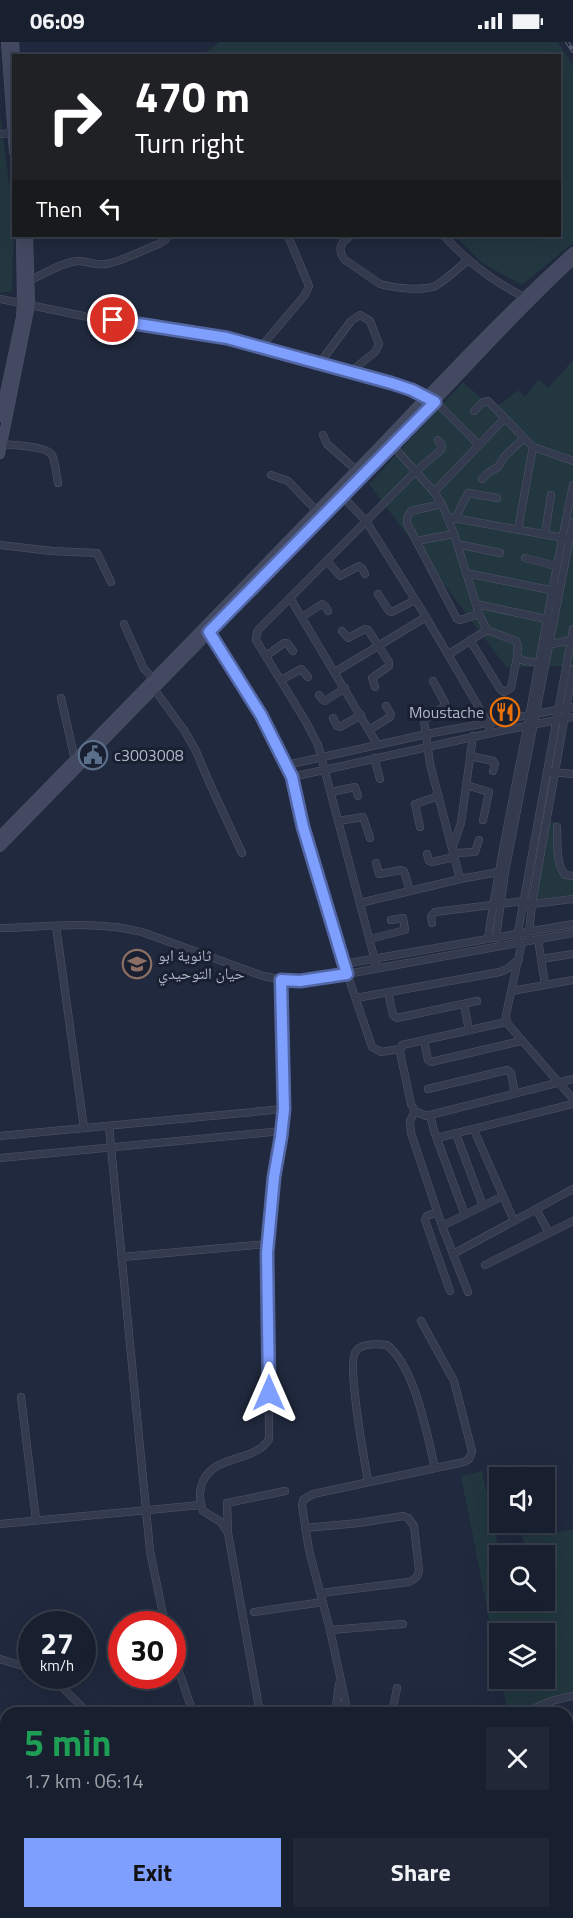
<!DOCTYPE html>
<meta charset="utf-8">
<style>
body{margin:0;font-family:"Titillium Web","Noto Naskh Arabic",sans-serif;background:#212736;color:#f1f3f6;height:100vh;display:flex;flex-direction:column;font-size:22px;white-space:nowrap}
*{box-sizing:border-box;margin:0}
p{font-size:20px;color:#9fa2aa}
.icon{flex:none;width:33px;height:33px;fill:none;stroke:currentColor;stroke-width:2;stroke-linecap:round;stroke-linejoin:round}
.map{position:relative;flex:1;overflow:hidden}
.side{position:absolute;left:0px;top:1665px;width:573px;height:212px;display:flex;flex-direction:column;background:#181f2e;border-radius:18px 18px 0 0;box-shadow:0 6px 24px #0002,0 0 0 2px #363d4a}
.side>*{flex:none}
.guide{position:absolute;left:12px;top:12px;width:549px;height:183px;border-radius:0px;box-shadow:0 6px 24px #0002,0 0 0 2px #363d4a;background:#202124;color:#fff;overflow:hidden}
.tools{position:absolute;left:489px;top:1425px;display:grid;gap:12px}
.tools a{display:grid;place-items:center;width:66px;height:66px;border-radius:0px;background:#181f2e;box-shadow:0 6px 24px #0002,0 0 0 2px #363d4a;font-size:30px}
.speed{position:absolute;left:18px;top:1569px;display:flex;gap:12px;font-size:30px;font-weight:700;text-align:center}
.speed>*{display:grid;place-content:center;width:78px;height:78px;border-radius:50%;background:#181f2e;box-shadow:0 6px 24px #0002,0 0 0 2px #363d4a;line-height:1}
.speed small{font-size:15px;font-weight:400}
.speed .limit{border:9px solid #d22;background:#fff;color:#111}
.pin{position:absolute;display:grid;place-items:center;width:51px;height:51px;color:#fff;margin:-26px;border:3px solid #fff;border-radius:50%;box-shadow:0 2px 6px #0007}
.me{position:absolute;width:66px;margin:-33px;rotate:0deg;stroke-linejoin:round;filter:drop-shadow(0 0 4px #0008)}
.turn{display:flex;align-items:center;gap:21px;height:126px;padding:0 24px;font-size:27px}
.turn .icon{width:78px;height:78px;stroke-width:2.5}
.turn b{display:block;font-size:42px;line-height:51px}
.then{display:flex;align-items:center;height:57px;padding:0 24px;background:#0003;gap:12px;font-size:22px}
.round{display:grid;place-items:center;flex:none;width:63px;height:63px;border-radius:0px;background:#212736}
.head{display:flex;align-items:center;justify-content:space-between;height:102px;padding:0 24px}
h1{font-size:36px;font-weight:700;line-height:45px;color:#1e9e55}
.cta{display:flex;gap:12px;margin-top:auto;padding:12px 24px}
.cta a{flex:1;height:69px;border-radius:0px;background:#7f9fff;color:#111;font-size:24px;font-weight:700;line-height:69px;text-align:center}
.cta a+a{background:#212736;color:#f1f3f6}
.status{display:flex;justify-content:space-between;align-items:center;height:42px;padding:0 30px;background:#181f2e;direction:ltr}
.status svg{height:16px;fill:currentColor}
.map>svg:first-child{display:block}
.green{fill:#22373f}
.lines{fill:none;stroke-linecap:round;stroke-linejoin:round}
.street-casing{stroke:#4f5668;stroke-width:8}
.secondary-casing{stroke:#4f5668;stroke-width:10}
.street{stroke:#343b4e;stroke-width:7}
.secondary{stroke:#424961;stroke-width:9}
.rail-casing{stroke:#565e75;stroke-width:4}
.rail{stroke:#192032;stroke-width:1.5;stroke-dasharray:4.5;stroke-linecap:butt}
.route-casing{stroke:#5367a6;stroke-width:15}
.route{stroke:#7f9fff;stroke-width:10}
.labels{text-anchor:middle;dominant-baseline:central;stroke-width:6;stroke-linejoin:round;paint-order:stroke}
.poi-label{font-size:16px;fill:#afb6c9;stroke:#192032;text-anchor:start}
</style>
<div class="status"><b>06:09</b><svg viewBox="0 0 49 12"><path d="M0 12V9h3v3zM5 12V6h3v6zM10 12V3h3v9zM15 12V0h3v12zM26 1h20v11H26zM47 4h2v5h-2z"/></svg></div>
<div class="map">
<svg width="573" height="1876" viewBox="0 0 573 1876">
<rect width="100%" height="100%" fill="#20293e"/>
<!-- green -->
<g class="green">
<polygon points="220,0 558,0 573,24 573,201 522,243 482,221 455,194 560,194 560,14 202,13"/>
<polygon points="0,71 14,179 12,249 0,251"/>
<polygon points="573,318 573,624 506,625 369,442 463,340 494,367 518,348 525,355 539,337 548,346"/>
<polygon points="549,780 558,780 564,828 573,830 573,853 535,857"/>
<polygon points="482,1429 500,1513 500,1558 544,1558 544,1514 527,1513 519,1481 544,1480 545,1455 555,1491 573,1487 573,1652 524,1671 508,1671 501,1637 544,1636 544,1592 500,1592 499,1628 461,1434"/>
</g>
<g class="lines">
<!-- street casing -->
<g class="street-casing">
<g id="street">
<polyline points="0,92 12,91"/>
<path d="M350,194C340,201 337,208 345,218L380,242C394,246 425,250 437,243C448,236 458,226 467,219"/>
<path d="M444,194C469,221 495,242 529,257"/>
<path d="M30,238C45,232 62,220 78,219C88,219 97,224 106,222C124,219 142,208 159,202L165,198L168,194"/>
<polyline points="0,257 93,276 227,296 391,341 412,348 435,359 479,403"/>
<polyline points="260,306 305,253 309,244 288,194"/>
<polyline points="319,322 351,279 360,273 370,279 379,302 375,310 349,331"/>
<polyline points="474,369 483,360 488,359 533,405 573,419"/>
<polyline points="323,393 327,402 356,428"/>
<path d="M2,402C13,403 47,404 52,413C56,421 56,433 58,441"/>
<polyline points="392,403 434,450 442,462 454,492 479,572 487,588 516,599 518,604 517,615 524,619 541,621"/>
<polyline points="271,433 288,439 316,468"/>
<polyline points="482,437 488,431 498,425 504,415 523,397"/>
<polyline points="434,450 504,377"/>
<polyline points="340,452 366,479 426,575 488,681 491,691"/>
<polyline points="442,462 411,469 407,476 407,481 457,577 460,578 479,572"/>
<polyline points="448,475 564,496"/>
<polyline points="455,477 468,451 497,456"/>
<polyline points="518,487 533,405"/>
<polyline points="545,492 551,453"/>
<polyline points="416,499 454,492"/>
<polyline points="457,502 500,511"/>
<polyline points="0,503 52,509 97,511 111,540"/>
<polyline points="525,516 556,524"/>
<polyline points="327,519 340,534 359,524 362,526 365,532"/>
<polyline points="466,531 555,549"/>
<polyline points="378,552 389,569 392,570 415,558"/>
<polyline points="290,556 377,702"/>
<polyline points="476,562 546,577"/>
<polyline points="302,575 322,562 325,564 328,569"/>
<polyline points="124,582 144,627 154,637"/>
<polyline points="207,586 260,673 292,735 308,801 344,922 372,1005 381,1010 400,1007"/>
<polyline points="342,589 348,596 365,587 368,588 389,620 389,624 372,636 375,645"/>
<polyline points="470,598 500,647 504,650 511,646 517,615"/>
<polyline points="547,603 571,598"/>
<polyline points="449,612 487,588"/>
<polyline points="266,614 284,601 287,601 293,609"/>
<polyline points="335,630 426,575"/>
<polyline points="281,638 301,627 308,635"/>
<polyline points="433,639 445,661 443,665 424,678 430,722 460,837"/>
<polyline points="154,647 184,688 196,709 209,740 242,811"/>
<polyline points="319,653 323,658 325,659 345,646"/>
<polyline points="61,656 75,718"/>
<polyline points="333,676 337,684 340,685 361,673"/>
<polyline points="369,688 390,675 391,672 386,664"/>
<polyline points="470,714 493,719 495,722 493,729"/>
<polyline points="374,716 380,737"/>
<polyline points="287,723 427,692 573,665"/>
<polyline points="552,730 573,732"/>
<polyline points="292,735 491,691 573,675"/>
<polyline points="466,743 489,750 483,778"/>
<polyline points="331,750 355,745 358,754"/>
<polyline points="338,779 363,775 370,796"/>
<polyline points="420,785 415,762 439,754"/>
<path d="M557,785C558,801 555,820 565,833L573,834"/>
<polyline points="453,804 461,781 473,694"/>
<polyline points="454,811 475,810 479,798"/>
<polyline points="427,812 429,819 432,820 455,815"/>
<polyline points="376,821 379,832 401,828 404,829 410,849"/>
<polyline points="360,861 460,837 499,830"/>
<polyline points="432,881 431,874 435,870 524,859 532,862 573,857"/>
<polyline points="56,884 84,1086"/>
<path d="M0,886C45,885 98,878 142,890L263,934L290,939L347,932L573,891"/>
<polyline points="496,896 505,830 573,480"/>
<polyline points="370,897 405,888 403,876 391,878"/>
<path d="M488,897C498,826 513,756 527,686C542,605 556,524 573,443"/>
<polyline points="538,897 545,943"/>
<polyline points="528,899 532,862 573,627"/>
<polyline points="522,900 506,973 507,981 573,1057"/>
<polyline points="516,901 573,587"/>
<polyline points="541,917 573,912"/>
<polyline points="344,922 573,882"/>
<polyline points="377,926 318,703 306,680 256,598 257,590 259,587 415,430 441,408 442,404 438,398"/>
<polyline points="512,949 573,938"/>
<polyline points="388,950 393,973 397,976 477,959"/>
<polyline points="356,956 500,930 507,927 519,917"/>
<polyline points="464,962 469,988"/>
<polyline points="506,980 402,1003 400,1010 411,1062 415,1069 426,1074 573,1037"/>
<polyline points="424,998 428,1018 431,1020 521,999"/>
<polyline points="428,1047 507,1028 511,1031 515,1051"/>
<polyline points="415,1069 410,1079 411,1091 442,1184 468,1250"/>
<polyline points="430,1073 434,1089 465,1173"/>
<polyline points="109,1084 150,1509 165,1582"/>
<polyline points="474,1088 514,1179"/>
<polyline points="456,1092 483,1164"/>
<polyline points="0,1094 284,1067"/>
<polyline points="437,1096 573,1062"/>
<polyline points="0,1116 282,1089"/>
<polyline points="536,1167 549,1191"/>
<polyline points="437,1170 427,1174 425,1178 450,1249"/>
<polyline points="442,1184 503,1154"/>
<polyline points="453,1212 573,1147"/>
<polyline points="122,1215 267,1202"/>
<polyline points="485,1223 573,1179"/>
<polyline points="21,1355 36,1478"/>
<path d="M368,1440C365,1420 346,1321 356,1309C362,1301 378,1302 387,1303C415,1325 427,1392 435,1426"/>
<polyline points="0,1482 201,1463"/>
<path d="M305,1486L359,1481L403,1474L408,1476L414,1484L419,1528C418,1535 415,1537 409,1540L321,1551"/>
<polyline points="228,1488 227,1461 285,1449"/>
<polyline points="254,1570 323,1560"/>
<polyline points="330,1588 403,1582"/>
<polyline points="172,1609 193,1671"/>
<polyline points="0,1617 32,1627"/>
<polyline points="47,1634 63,1646 88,1671"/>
<path d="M260,1671L228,1491L221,1480L203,1469C200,1461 199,1453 201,1445C209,1411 255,1422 269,1397L268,1254L267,1211L274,1135L284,1067L281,938"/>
<polyline points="335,1671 339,1642"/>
<polyline points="348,1671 330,1588 309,1508 302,1464 303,1458 313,1452 464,1420 469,1417 472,1409 454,1339 421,1279"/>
<polyline points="392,1671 397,1646"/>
<polyline points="524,1671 551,1659 573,1654"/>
<polyline points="567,1774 573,1772"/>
<polyline points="0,1787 6,1787"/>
<polyline points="567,1816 573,1831"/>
<polyline points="0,1834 6,1834"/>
<polyline points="567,1854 573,1849"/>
<polyline points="247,1870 249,1876"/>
<polyline points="405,1870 405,1876"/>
<polyline points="423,1870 427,1876"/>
<polyline points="530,1876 545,1872"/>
</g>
</g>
<!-- secondary casing -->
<g class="secondary-casing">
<g id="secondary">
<polyline points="6,0 14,110"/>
<polyline points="14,0 15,14"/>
<polyline points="0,375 21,275 22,261 21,194"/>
<polyline points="0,412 30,263 28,194"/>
<path d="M0,794C124,667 248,541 371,413C437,344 502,274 573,210"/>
<path d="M0,805C136,667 269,528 405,390C461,333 514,272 573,218"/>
</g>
</g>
<!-- street -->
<use href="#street" class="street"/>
<!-- secondary -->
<use href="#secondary" class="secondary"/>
<!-- rail casing -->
<g class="rail-casing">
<polyline id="rail" points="567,0 573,9"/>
</g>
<!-- rail -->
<use href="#rail" class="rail"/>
</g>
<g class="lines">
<!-- route casing -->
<g class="route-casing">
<polyline id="route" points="113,278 227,296 391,341 412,348 435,360 209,590 261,673 292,735 303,785 347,932 300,939 281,938 284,1067 281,1095 274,1135 267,1211 269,1351"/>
</g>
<!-- route -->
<use href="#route" class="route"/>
</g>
<!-- icons -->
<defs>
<g id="restaurant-ring" transform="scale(1.5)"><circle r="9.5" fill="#192032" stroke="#e8710a" stroke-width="1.5"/><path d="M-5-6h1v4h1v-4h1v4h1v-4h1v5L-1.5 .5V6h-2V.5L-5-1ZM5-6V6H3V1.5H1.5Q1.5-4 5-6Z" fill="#e8710a"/></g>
<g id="civic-ring" transform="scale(1.5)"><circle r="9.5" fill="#192032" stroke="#5c6f8a" stroke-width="1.5"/><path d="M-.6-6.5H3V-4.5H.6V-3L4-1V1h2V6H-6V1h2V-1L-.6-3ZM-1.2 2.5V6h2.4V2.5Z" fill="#5c6f8a"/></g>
<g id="school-ring" transform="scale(1.5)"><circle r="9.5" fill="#192032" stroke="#8d6e63" stroke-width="1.5"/><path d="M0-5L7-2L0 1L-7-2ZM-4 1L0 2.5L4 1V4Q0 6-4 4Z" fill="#8d6e63"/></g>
</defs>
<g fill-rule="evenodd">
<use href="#restaurant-ring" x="505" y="670"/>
<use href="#civic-ring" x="93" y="713"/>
<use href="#school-ring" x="137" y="922"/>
</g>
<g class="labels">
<!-- poi labels -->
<g class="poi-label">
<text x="484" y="670" text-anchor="end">Moustache</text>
<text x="114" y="713">c3003008</text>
<text x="158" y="913">ثانوية ابو<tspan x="158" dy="18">حيان التوحيدي</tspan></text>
</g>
</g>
</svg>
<div class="tools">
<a><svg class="icon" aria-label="sound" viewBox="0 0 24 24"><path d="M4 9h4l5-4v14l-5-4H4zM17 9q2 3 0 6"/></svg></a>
<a><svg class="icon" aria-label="search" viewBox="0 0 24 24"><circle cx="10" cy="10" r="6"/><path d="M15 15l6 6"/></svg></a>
<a><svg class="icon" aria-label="layers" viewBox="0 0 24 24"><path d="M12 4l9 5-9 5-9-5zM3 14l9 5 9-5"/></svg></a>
</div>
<div class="speed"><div>27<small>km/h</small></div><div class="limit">30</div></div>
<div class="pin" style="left:113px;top:278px;background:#d93025"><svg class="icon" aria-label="arrive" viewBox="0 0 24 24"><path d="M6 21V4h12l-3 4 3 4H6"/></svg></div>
<svg class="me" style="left:269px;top:1351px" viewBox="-20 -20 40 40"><path d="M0-17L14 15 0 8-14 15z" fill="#7f9fff" stroke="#fff" stroke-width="4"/></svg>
<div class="guide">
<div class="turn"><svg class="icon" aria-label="right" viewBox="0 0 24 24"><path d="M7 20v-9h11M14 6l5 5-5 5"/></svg><div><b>470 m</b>Turn right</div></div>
<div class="then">Then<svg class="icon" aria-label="left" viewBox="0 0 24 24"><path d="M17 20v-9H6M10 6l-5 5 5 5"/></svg></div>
</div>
<section class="side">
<div class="head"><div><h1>5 min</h1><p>1.7 km · 06:14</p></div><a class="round"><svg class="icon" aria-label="close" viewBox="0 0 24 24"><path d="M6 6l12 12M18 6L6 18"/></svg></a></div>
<div class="cta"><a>Exit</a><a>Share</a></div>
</section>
</div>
